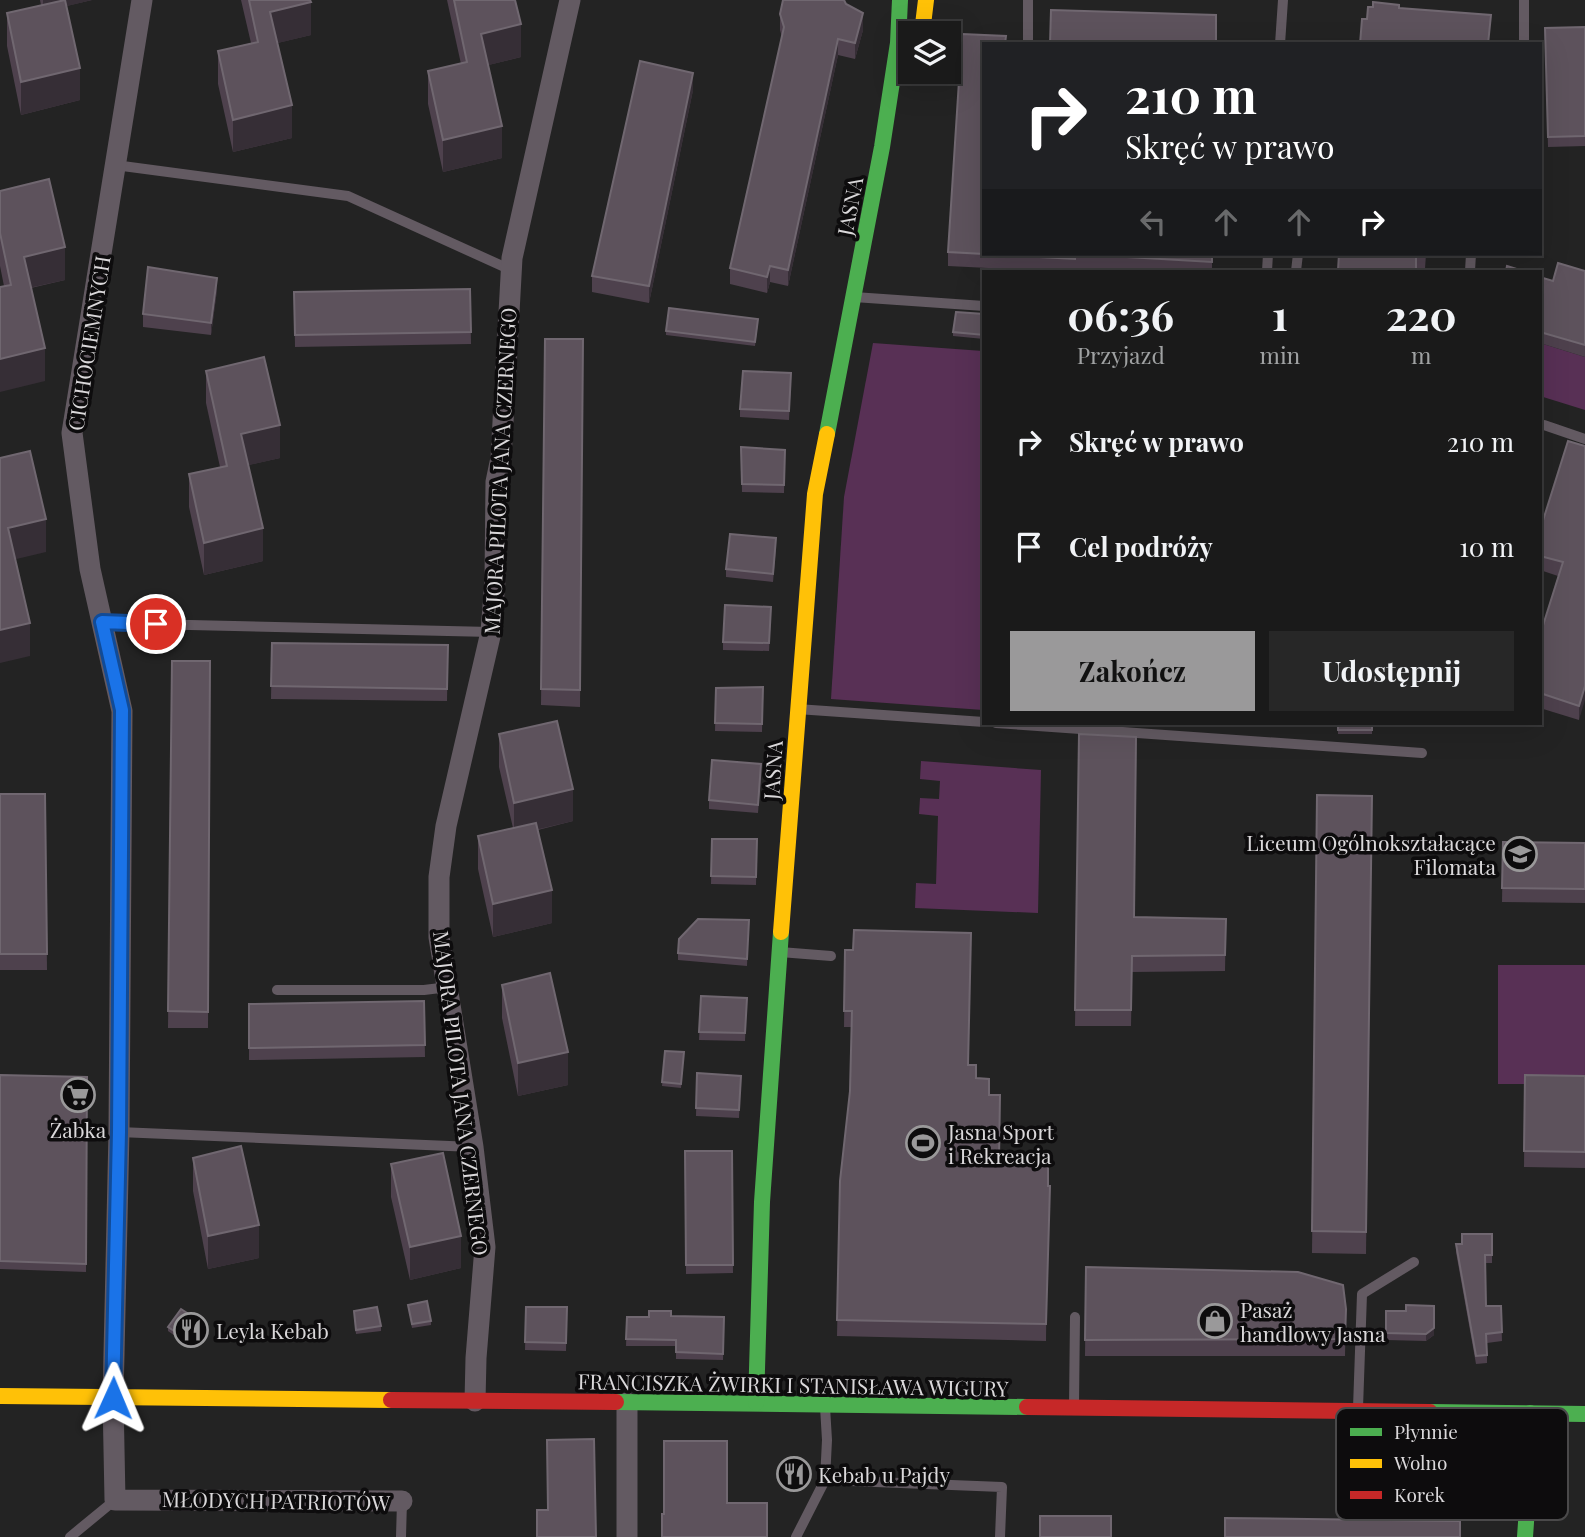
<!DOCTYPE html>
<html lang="pl">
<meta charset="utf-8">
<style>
body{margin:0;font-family:"Playfair Display",serif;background:#272727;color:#f1f3f6;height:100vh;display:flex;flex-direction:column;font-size:26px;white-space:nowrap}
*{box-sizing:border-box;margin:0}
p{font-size:23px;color:#9fa1a2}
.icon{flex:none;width:38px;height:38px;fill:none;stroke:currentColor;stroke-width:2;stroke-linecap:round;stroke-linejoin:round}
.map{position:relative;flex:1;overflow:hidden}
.sheet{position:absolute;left:982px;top:270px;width:560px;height:455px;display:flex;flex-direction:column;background:#1a1a1a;border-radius:0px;box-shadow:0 7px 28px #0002,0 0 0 2px #383839}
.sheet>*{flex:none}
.guide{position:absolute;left:982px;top:42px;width:560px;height:214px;border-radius:0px;box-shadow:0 7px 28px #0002,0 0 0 2px #383839;background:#202124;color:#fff;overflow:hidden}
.buttons{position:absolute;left:898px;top:21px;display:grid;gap:14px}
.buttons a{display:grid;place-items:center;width:63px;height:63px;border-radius:0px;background:#1a1a1a;box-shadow:0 7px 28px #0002,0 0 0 2px #383839;font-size:35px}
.pin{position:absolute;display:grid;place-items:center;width:60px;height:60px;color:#fff;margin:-30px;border:4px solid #fff;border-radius:50%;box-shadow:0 2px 7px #0007}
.me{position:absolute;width:77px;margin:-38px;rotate:1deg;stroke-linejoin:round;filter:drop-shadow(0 0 5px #0008)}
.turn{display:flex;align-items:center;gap:24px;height:147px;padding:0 28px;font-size:32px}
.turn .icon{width:91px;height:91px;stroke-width:2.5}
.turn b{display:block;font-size:49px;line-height:60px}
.lanes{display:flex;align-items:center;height:66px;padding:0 28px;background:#0003;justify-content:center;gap:35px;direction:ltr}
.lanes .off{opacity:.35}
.eta{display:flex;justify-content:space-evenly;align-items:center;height:119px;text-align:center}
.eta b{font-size:42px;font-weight:700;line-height:49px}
.cta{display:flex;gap:14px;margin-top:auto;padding:14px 28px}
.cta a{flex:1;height:80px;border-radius:0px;background:#9a999a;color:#111;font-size:28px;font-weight:700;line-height:80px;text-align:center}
.cta a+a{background:#272727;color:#f1f3f6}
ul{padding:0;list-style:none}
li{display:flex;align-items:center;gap:21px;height:105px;padding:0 28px}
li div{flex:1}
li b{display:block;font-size:26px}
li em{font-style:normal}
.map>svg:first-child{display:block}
.green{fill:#583055}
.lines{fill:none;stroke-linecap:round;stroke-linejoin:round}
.lane{stroke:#635a62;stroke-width:10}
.street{stroke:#635a62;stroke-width:21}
.fast{stroke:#4caf50;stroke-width:16}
.slow{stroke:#ffc107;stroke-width:16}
.jam{stroke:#c62828;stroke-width:16}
.wall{fill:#4e414d}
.shaded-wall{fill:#362e36}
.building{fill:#5d525c;stroke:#706770;stroke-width:2}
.route-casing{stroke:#114b97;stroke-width:18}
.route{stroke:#1a73e8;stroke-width:12}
.labels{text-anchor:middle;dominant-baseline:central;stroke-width:7;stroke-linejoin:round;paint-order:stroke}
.street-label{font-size:21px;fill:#dad8da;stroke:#0d0c0d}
.poi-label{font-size:21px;fill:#dad8da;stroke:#0d0c0d;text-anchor:start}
.key{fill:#0d0c0d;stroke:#4a494a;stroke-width:2}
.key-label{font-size:19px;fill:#dad8da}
</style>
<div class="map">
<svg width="1585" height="1537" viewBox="0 0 1585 1537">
<rect width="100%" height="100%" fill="#232323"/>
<!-- green -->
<g class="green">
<polygon points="873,343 983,351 983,710 831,699 844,497"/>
<polygon points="1540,343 1585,357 1585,410 1540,396"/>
<polygon points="921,761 1041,770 1038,913 915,908 916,883 936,884 938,816 919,814 920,798 939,799 940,781 920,779"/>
<rect x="1498" y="965" width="87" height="119"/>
</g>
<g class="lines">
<!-- lane -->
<g class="lane">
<polyline points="1028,44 1028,0"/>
<polyline points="1280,44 1283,0"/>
<polyline points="1524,44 1524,0"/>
<polyline points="115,165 348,196 511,270"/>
<polyline points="1267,271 1268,254"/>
<polyline points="1296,271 1298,254"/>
<polyline points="1470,271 1471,254"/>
<polyline points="854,297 984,306"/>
<polyline points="1544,425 1585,439"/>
<polyline points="102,623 491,632"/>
<polyline points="797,709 984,722"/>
<polyline points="996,723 1422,753"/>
<polyline points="780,952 831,956"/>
<polyline points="277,990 424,990 448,987"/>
<polyline points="119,1132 473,1147"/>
<polyline points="1074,1405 1075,1317"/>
<polyline points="1358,1408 1362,1294 1414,1262"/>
<polyline points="825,1480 1002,1487 1000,1537"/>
<polyline points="70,1537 115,1500"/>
<polyline points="401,1537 402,1501"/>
<polyline points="796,1537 825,1480 827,1440 825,1407"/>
</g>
<!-- street -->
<g class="street">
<polyline points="142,0 72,433 90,569 122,711 119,1132 113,1398 115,1500 402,1501"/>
<polyline points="475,1401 476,1358 485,1247 473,1147 439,937 439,877 446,826 491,632 495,580 496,482 501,458 512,258 570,0"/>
<polyline points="627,1537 627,1403"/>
</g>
<!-- fast -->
<g class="fast">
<polyline points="827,434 882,147 898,43 900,0"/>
<polyline points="616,1402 1027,1407"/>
<polyline points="756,1403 762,1202 781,932"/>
<polyline points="1430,1412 1585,1414"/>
<polyline points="1525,1537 1531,1450 1530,1413"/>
</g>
<!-- slow -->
<g class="slow">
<polyline points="922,33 926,0"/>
<polyline points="781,932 815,494 827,434"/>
<polyline points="0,1396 391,1400"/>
</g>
<!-- jam -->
<g class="jam">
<polyline points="391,1400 616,1402"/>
<polyline points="1027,1407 1430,1412"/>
</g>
</g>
<!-- wall -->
<g class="wall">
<polygon points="40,0 92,0 66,6 80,100 21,115 7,46 7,13 41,5"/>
<polygon points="241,0 310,0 311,35 277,43 292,138 233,152 218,84 218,51 251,43"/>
<polygon points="447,0 515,0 521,57 488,65 502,158 443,172 428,104 428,71 461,64"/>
<polygon points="780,14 863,30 855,59 838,55 788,286 770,282 767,293 730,284 730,268 782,37 780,30"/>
<polygon points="1585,27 1585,146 1548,147 1545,28"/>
<polygon points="693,90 649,303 592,292 592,276"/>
<polygon points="0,191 65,280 31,288 45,381 4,286 0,266"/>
<polygon points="948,252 984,254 1212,254 1212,271 1139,271 1075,268 1075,271 1046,271 948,266"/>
<polygon points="1339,254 1426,254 1425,269 1416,269 1416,271 1338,271"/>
<polygon points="1585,271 1585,357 1540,343 1540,277 1553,281"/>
<polygon points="470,289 471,344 295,347 294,292"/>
<polygon points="217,290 211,335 143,327 143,314"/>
<polygon points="984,314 984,339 953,336 953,332"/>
<polygon points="758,323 755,346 666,335 666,331"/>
<polygon points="545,339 583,339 580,707 541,705"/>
<polygon points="206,371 280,458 248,465 263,561 204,575 189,507 189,474 220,467 206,403"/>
<polygon points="791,381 789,420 740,417 740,409"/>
<polygon points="1585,446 1579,720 1540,708 1540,635 1558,576 1540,570 1540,530"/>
<polygon points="741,447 785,450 784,493 742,492"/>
<polygon points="776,547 773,582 726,577 726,569"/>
<polygon points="771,615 769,651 723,650 723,642"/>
<polygon points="272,643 448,645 447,701 271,699"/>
<polygon points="172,661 210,661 208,1028 168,1028"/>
<polygon points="763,687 762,732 715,731 716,688"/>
<rect x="1338" y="723" width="34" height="11"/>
<polygon points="499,734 573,821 538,830 552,923 493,937 478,869 478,836 513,828 499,767"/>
<polygon points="1079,734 1134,917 1226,919 1225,971 1132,972 1131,1026 1075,1026"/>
<polygon points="761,773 758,813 709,809 709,800"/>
<polygon points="0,794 45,794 47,970 0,970"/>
<polygon points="1317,795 1372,796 1366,1254 1312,1253"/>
<polygon points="712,839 757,839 756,885 711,884"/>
<polygon points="1503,842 1585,843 1585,903 1502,902"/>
<polygon points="749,920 747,966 678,960 678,953"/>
<polygon points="845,950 969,1065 976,1078 989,1095 999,1159 1048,1160 1046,1341 837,1336 840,1181 850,1091 852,1027 844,1027"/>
<polygon points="502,985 568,1085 518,1096 502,1018"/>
<polygon points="701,996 747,998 745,1041 699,1040"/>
<polygon points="424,1001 425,1057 249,1060 249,1004"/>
<polygon points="665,1051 684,1052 681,1088 662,1086"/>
<polygon points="697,1073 741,1076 739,1118 696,1116"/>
<polygon points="0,1075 87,1077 86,1272 0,1269"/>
<polygon points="1525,1075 1585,1076 1585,1168 1524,1167"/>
<polygon points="685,1151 732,1151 733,1273 686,1274"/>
<polygon points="193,1158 259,1258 208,1269 193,1191"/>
<polygon points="391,1164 461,1268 410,1280 391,1197"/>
<polygon points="1492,1234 1492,1263 1485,1263 1486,1306 1501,1306 1502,1341 1487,1343 1487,1363 1476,1364 1456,1252 1456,1244 1462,1244"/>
<polygon points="1086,1267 1346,1309 1345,1356 1085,1356"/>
<polygon points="408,1305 431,1321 431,1325 412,1328"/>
<polygon points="1434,1306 1434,1335 1426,1341 1386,1340 1386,1311 1406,1311"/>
<polygon points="526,1307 567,1307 566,1351 525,1350"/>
<polygon points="354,1311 381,1326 381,1331 356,1334"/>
<polygon points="671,1316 724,1317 723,1360 676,1359 676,1346 626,1346 627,1317"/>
<polygon points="168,1327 204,1328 191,1347 168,1331"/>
</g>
<!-- shaded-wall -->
<g class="shaded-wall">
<polygon points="43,0 92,0 43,12"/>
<polygon points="311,2 311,35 270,45 270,12"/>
<polygon points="863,13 863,30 855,59 855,43"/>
<polygon points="521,24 521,57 481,67 481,34"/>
<polygon points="838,39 838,55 788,286 788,270"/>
<polygon points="80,68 80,100 21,115 21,82"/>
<polygon points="693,73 693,90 649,303 649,286"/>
<polygon points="292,105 292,138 233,152 233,120"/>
<polygon points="502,126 502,158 443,172 443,140"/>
<polygon points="65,247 65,280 24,289 24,257"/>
<polygon points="770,266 770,282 767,293 767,277"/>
<polygon points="217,278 217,290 211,335 211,323"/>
<polygon points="45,348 45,381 0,392 0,359"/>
<polygon points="280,425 280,458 241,467 241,434"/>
<polygon points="46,519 46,552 8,561 8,528"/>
<polygon points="263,528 263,561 204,575 204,543"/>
<polygon points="30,623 30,656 0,663 0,630"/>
<polygon points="1585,686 1585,700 1579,720 1579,706"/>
<polygon points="573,789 573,821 514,835 514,803"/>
<polygon points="552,890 552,923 493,937 493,904"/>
<polygon points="568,1052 568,1085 518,1096 518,1063"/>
<polygon points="259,1225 259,1258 208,1269 208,1236"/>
<polygon points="461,1236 461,1268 410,1280 410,1247"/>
<polygon points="204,1324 204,1328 191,1347 191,1342"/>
<polygon points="1434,1328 1434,1335 1426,1341 1426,1334"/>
</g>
<!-- building -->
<g class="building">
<polygon points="65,0 80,68 21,82 7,13"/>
<polygon points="249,0 310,0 311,2 270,12 292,105 233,120 218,51 258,42"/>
<polygon points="454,0 515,0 521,24 481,34 502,126 443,140 428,71 467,62"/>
<polygon points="783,0 844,0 846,4 863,13 855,43 838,39 788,270 770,266 767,277 730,268 784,27 780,14"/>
<polygon points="1373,2 1399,5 1399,8 1491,15 1488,44 1360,44 1362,19 1367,19 1368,7 1373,7"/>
<polygon points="1051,10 1216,15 1216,44 1050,44"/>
<polygon points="1585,27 1585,136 1548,137 1545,28"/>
<polygon points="962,34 1006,36 1005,44 984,44 984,254 1212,254 1212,262 1075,254 1075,259 948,252"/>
<polygon points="640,61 693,73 649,286 592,276"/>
<polygon points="49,179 65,247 24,257 45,348 0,359 0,287 11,285 0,233 0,191"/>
<polygon points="1339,254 1425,254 1425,257 1416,257 1416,271 1338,270"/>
<polygon points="1558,263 1585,271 1585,345 1540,332 1540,277 1553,281"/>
<polygon points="1507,266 1523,271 1506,271"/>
<polygon points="148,267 217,278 211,323 143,314"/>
<polygon points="470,289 471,332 295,335 294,292"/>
<polygon points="669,308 758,319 755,342 666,331"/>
<polygon points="956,312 984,314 984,335 953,332"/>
<polygon points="545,339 583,339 580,690 541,689"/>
<polygon points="264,357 280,425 241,434 263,528 204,543 189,474 227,466 206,371"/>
<polygon points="743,371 791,373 789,411 740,409"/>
<polygon points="1568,441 1585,446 1585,686 1579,706 1540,693 1540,635 1563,562 1540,556 1540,530"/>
<polygon points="741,447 785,450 784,485 742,484"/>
<polygon points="30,451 46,519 8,528 30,623 0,630 0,458"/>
<polygon points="730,534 776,538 773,574 726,569"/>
<polygon points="725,605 771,607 769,643 723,642"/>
<polygon points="272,643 448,645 447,689 271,686"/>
<polygon points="172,661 210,661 208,1012 168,1011"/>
<polygon points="763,687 762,724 715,723 716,688"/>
<polygon points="557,721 573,789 514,803 499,734"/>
<rect x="1338" y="723" width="34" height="7"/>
<polygon points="1079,734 1136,737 1134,917 1226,919 1225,955 1132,956 1131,1010 1075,1010"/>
<polygon points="712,760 761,764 758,805 709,800"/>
<polygon points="0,794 45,794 47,954 0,954"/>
<polygon points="1317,795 1372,796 1366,1232 1312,1231"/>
<polygon points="536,823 552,890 493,904 478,836"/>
<polygon points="712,839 757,839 756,877 711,876"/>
<polygon points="1503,842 1585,843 1585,889 1502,888"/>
<polygon points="698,919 749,920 747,959 678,953 679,939"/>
<polygon points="854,930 971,933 968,1065 976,1065 976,1078 989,1079 989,1095 1000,1095 999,1159 1048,1160 1048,1186 1050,1186 1046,1324 837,1320 840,1181 850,1091 852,1011 844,1011 845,950 853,950"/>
<polygon points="550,973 568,1052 518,1063 502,985"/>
<polygon points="701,996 747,998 745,1033 699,1032"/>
<polygon points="424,1001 425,1045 249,1048 249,1004"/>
<polygon points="665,1051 684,1052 681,1084 662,1082"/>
<polygon points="697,1073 741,1076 739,1110 696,1108"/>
<polygon points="0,1075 87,1077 86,1264 0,1261"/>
<polygon points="1525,1075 1585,1076 1585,1152 1524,1151"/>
<polygon points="241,1146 259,1225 208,1236 193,1158"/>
<polygon points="685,1151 732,1151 733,1265 686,1265"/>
<polygon points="443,1153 461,1236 410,1247 391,1164"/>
<polygon points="1462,1234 1492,1234 1492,1255 1485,1255 1486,1306 1501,1306 1502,1332 1486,1334 1487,1355 1476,1356 1456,1244 1462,1244"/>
<polygon points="1086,1267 1298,1272 1343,1285 1346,1309 1345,1339 1085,1340"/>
<polygon points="427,1301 431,1321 412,1324 408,1305"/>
<polygon points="1406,1305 1434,1306 1434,1328 1426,1334 1386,1333 1386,1311 1406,1311"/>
<polygon points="377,1307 381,1326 356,1330 354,1311"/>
<polygon points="526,1307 567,1307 566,1343 525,1342"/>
<polygon points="181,1309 204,1324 191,1342 168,1327"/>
<polygon points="649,1311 671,1311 671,1316 724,1317 723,1354 676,1352 676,1340 626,1339 627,1317 649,1317"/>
<polygon points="594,1439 596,1537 537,1537 537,1510 548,1510 547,1440"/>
<polygon points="664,1441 727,1441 727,1503 767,1503 767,1537 662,1537 662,1514 664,1514"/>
<rect x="1040" y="1516" width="71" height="21"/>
<polygon points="1225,1518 1460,1521 1460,1537 1225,1537"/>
</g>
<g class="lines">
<!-- route casing -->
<g class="route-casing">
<polyline id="route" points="113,1398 119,1132 122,710 102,622 156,624"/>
</g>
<!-- route -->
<use href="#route" class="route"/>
</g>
<!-- icons -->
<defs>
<g id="school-ring" transform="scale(1.75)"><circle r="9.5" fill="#0d0c0d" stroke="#9a999a" stroke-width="1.5"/><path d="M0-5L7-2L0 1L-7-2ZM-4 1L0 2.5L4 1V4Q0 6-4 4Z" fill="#9a999a"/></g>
<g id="supermarket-ring" transform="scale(1.75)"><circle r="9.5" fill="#0d0c0d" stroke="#9a999a" stroke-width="1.5"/><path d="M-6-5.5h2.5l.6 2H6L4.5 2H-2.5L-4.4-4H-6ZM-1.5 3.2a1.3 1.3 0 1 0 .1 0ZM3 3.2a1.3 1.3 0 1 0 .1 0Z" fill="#9a999a"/></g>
<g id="stadium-ring" transform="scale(1.75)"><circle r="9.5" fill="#0d0c0d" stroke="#9a999a" stroke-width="1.5"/><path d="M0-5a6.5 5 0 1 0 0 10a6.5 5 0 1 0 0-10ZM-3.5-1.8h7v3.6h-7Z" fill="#9a999a"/></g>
<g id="shop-ring" transform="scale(1.75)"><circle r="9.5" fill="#0d0c0d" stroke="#9a999a" stroke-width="1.5"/><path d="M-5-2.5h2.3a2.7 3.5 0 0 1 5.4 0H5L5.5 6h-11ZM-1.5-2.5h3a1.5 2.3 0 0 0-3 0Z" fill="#9a999a"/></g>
<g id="restaurant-ring" transform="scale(1.75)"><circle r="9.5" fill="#0d0c0d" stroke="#9a999a" stroke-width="1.5"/><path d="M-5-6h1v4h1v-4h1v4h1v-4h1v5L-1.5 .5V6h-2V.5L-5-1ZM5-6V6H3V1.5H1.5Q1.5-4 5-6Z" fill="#9a999a"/></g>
</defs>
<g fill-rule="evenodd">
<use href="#school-ring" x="1520" y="854"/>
<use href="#supermarket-ring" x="78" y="1095"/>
<use href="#stadium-ring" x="923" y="1143"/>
<use href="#shop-ring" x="1215" y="1321"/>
<use href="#restaurant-ring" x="191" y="1330"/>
<use href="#restaurant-ring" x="794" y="1474"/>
</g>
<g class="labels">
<!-- street labels -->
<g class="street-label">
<text transform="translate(849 206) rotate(-79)">JASNA</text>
<text transform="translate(88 343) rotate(-81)">CICHOCIEMNYCH</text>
<text transform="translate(499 471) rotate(-87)">MAJORA PILOTA JANA CZERNEGO</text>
<text transform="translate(772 770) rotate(-86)">JASNA</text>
<text transform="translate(462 1093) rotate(83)">MAJORA PILOTA JANA CZERNEGO</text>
<text transform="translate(793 1384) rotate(1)">FRANCISZKA ŻWIRKI I STANISŁAWA WIGURY</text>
<text transform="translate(276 1500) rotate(1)">MŁODYCH PATRIOTÓW</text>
</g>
<!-- poi labels -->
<g class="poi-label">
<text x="1496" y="842" text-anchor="end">Liceum Ogólnokształacące<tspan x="1496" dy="24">Filomata</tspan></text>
<text x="78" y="1129" text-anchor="middle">Żabka</text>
<text x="948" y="1131">Jasna Sport<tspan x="948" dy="24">i Rekreacja</tspan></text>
<text x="1240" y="1309">Pasaż<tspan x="1240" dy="24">handlowy Jasna</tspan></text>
<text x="216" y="1330">Leyla Kebab</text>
<text x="818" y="1474">Kebab u Pajdy</text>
</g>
</g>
<!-- legend -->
<rect x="1336" y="1408" width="232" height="112" rx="10" class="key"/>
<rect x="1350" y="1428" width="32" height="8" fill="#4caf50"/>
<rect x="1350" y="1459" width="32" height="9" fill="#ffc107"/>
<rect x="1350" y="1491" width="32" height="8" fill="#c62828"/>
<g class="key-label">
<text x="1394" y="1439">Płynnie</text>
<text x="1394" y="1470">Wolno</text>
<text x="1394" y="1502">Korek</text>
</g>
</svg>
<div class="buttons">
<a><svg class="icon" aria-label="layers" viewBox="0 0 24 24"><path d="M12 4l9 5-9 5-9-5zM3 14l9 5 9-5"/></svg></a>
</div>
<div class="pin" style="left:156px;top:624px;background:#d93025"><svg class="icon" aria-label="arrive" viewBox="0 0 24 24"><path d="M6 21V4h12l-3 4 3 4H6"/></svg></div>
<svg class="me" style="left:113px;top:1398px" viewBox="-20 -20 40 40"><path d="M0-17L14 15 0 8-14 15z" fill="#1a73e8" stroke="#fff" stroke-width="4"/></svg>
<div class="guide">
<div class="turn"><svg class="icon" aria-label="right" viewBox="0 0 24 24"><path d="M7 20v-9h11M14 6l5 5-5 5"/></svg><div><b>210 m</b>Skręć w prawo</div></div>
<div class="lanes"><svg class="icon off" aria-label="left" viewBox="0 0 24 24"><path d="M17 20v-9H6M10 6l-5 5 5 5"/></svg><svg class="icon off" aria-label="ahead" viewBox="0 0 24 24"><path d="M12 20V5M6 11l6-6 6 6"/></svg><svg class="icon off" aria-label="ahead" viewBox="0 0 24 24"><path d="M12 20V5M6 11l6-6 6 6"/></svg><svg class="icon" aria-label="right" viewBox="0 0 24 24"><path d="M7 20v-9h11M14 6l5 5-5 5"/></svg></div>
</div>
<section class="sheet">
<div class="eta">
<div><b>06:36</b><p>Przyjazd</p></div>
<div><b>1</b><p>min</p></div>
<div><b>220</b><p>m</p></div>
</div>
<ul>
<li><svg class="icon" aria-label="right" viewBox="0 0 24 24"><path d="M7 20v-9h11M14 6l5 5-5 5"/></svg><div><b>Skręć w prawo</b></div><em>210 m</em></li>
<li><svg class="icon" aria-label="arrive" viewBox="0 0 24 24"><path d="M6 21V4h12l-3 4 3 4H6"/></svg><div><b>Cel podróży</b></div><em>10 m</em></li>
</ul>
<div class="cta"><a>Zakończ</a><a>Udostępnij</a></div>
</section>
</div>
